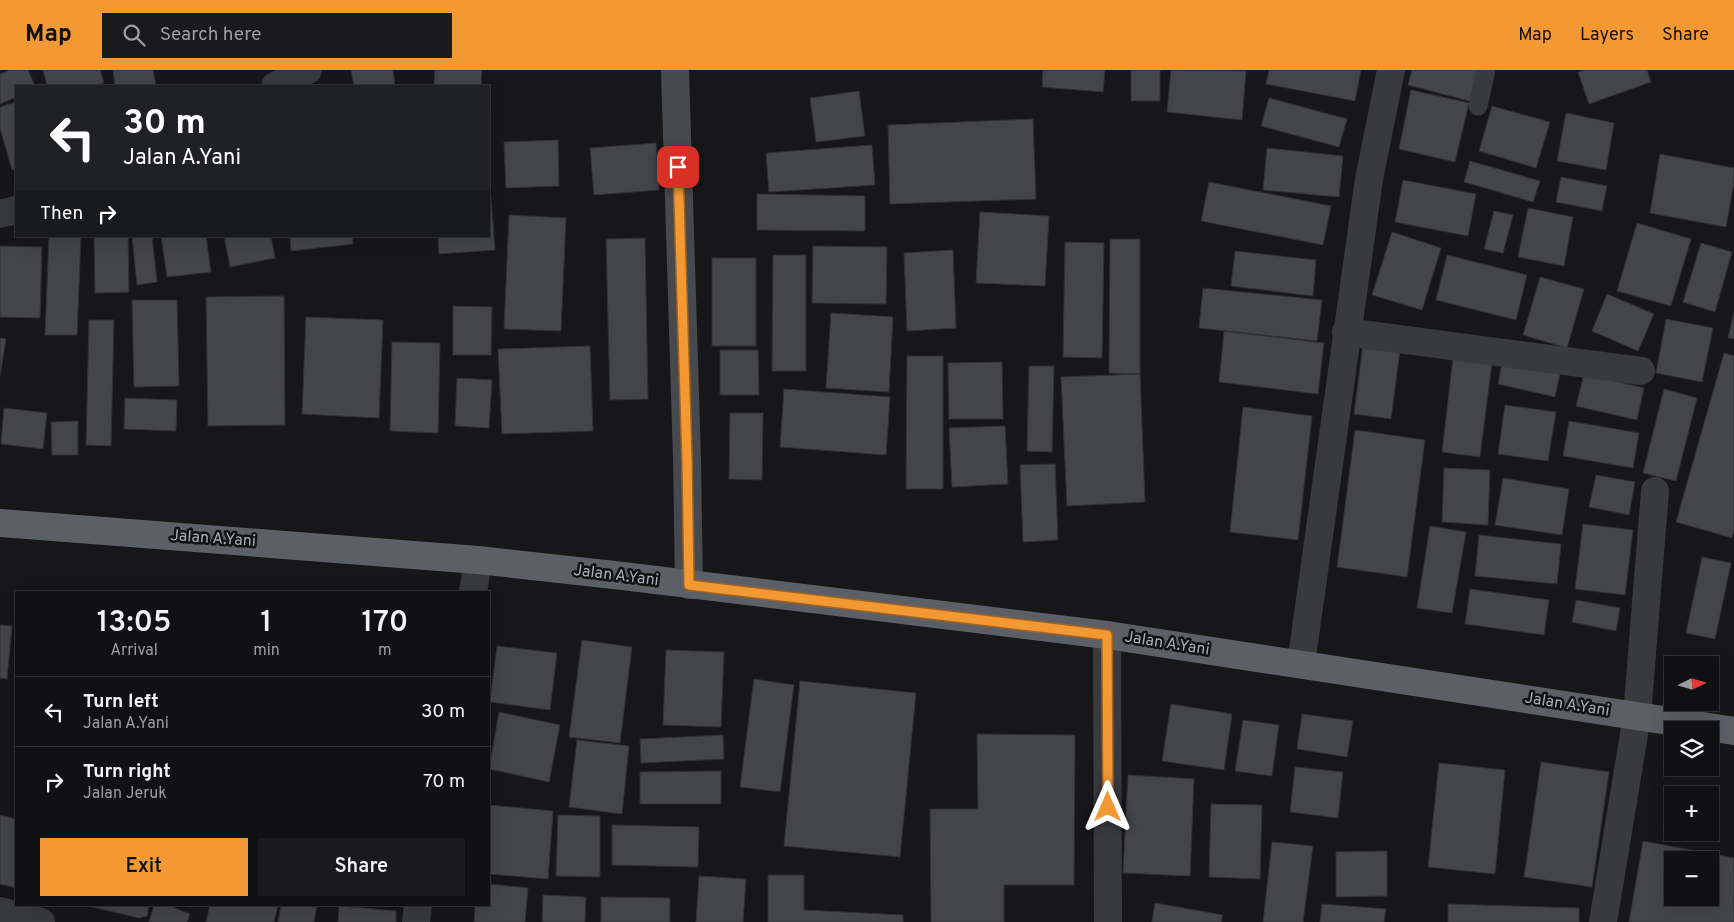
<!DOCTYPE html>
<meta charset="utf-8">
<style>
body{margin:0;font-family:Overpass,sans-serif;background:#1a1a1c;color:#f1f3f6;height:100vh;display:flex;flex-direction:column;font-size:19px;white-space:nowrap}
*{box-sizing:border-box;margin:0}
p{font-size:16px;color:#9c9da0}
.icon{flex:none;width:28px;height:28px;fill:none;stroke:currentColor;stroke-width:2;stroke-linecap:round;stroke-linejoin:round}
.map{position:relative;flex:1;overflow:hidden}
.details{position:absolute;left:15px;top:521px;width:475px;height:315px;display:flex;flex-direction:column;background:#111113;border-radius:0px;box-shadow:0 5px 20px #0002,0 0 0 1px #303133}
.details>*{flex:none}
.guide{position:absolute;left:15px;top:15px;width:475px;height:152px;border-radius:0px;box-shadow:0 5px 20px #0002,0 0 0 1px #303133;background:#202124;color:#fff;overflow:hidden}
.needle{width:32px;rotate:85deg}
.tools{position:absolute;left:1664px;top:586px;display:grid;gap:10px}
.tools a{display:grid;place-items:center;width:55px;height:55px;border-radius:0px;background:#111113;box-shadow:0 5px 20px #0002,0 0 0 1px #303133;font-size:25px}
.pin{position:absolute;display:grid;place-items:center;width:42px;height:42px;color:#fff;margin:-21px;border-radius:10px;box-shadow:0 2px 8px #0006}
.me{position:absolute;width:55px;margin:-28px;rotate:0deg;stroke-linejoin:round;filter:drop-shadow(0 0 4px #0008)}
.turn{display:flex;align-items:center;gap:18px;height:105px;padding:0 25px;font-size:22px}
.turn .icon{width:65px;height:65px;stroke-width:2.5}
.turn b{display:block;font-size:35px;line-height:42px}
.then{display:flex;align-items:center;height:48px;padding:0 25px;background:#0003;gap:10px;font-size:19px}
.eta{display:flex;justify-content:space-evenly;align-items:center;height:85px;text-align:center}
.eta b{font-size:30px;font-weight:600;line-height:35px}
.action{display:flex;gap:10px;margin-top:auto;padding:10px 25px}
.action a{flex:1;height:58px;border-radius:0px;background:#f39934;color:#111;font-size:20px;font-weight:600;line-height:58px;text-align:center}
.action a+a{background:#1a1a1c;color:#f1f3f6}
ul{padding:0;list-style:none}
li{display:flex;align-items:center;gap:15px;height:70px;padding:0 25px;border-top:1px solid #303133}
li div{flex:1}
li b{display:block;font-size:19px}
li em{font-style:normal}
header{display:flex;align-items:center;gap:30px;box-sizing:border-box;height:70px;padding:0 25px;background:#f39934;color:#111}
header strong{font-size:24px}
nav{display:flex;gap:28px;margin-inline-start:auto;font-size:18px}
.search{width:350px;height:45px;background:#1a1a1c;display:flex;align-items:center;gap:12px;box-sizing:border-box;padding:0 18px;border-radius:0px;color:#9c9da0;font-size:19px}
.map>svg:first-child{display:block}
.building{fill:#434549;stroke:#313135;fill-rule:evenodd}
.lines{fill:none;stroke-linecap:round;stroke-linejoin:round}
.service{stroke:#383a3e;stroke-width:19}
.minor{stroke:#383a3e;stroke-width:28}
.secondary{stroke:#46494e;stroke-width:28}
.trunk{stroke:#5c6066;stroke-width:28}
.route-casing{stroke:#9e6322;stroke-width:12}
.route{stroke:#f39934;stroke-width:9}
.labels{text-anchor:middle;dominant-baseline:central;stroke-width:5;stroke-linejoin:round;paint-order:stroke}
.street-label{font-size:16px;fill:#a9b0b9;stroke:#121214}
</style>
<header>
<strong>Map</strong>
<div class="search"><svg class="icon" aria-label="search" viewBox="0 0 24 24"><circle cx="10" cy="10" r="6"/><path d="M15 15l6 6"/></svg>Search here</div>
<nav><a>Map</a><a>Layers</a><a>Share</a></nav>
</header>
<div class="map">
<svg width="1734" height="852" viewBox="0 0 1734 852">
<rect width="100%" height="100%" fill="#171719"/>
<!-- building -->
<g class="building">
<polygon points="10,0 28,0 35,16 16,16 16,27 0,34 0,4"/>
<polygon points="43,0 100,0 104,13 92,16 47,16"/>
<polygon points="113,0 153,0 156,16 115,16"/>
<polygon points="351,0 393,0 395,16 354,16"/>
<polygon points="435,0 482,0 481,16 434,16"/>
<polygon points="1043,0 1105,0 1103,22 1042,17"/>
<rect x="1131" y="0" width="29" height="31"/>
<polygon points="1171,0 1246,1 1242,50 1167,42"/>
<polygon points="1269,0 1361,0 1355,31 1266,14"/>
<polygon points="1412,0 1481,0 1473,32 1408,15"/>
<polygon points="1585,0 1647,0 1651,12 1589,34 1578,2"/>
<polygon points="1411,20 1469,33 1455,92 1399,79"/>
<polygon points="859,21 865,66 816,72 810,28"/>
<polygon points="1269,28 1347,49 1339,77 1261,56"/>
<polygon points="16,32 16,99 12,100 0,58 0,37"/>
<polygon points="1492,36 1550,52 1536,98 1479,81"/>
<polygon points="1566,43 1614,53 1606,100 1557,91"/>
<polygon points="1033,49 1036,129 890,134 888,55"/>
<polygon points="558,70 559,116 506,118 504,72"/>
<polygon points="656,73 659,120 594,125 590,78"/>
<polygon points="872,75 875,115 769,122 766,83"/>
<polygon points="1267,78 1343,86 1339,127 1263,120"/>
<polygon points="1660,84 1734,98 1734,112 1726,157 1650,143"/>
<polygon points="1470,91 1540,111 1533,132 1464,112"/>
<polygon points="1561,107 1607,116 1602,141 1556,132"/>
<polygon points="1403,110 1476,124 1468,166 1395,152"/>
<polygon points="1209,112 1331,136 1323,175 1201,151"/>
<polygon points="757,124 865,126 865,161 757,160"/>
<polygon points="489,126 491,126 495,180 439,184 438,166 489,166"/>
<polygon points="1528,138 1573,147 1564,196 1518,187"/>
<polygon points="1494,141 1513,145 1503,183 1484,179"/>
<polygon points="980,142 1049,146 1045,216 976,213"/>
<polygon points="509,145 566,148 561,261 504,259"/>
<polygon points="1637,153 1691,169 1671,236 1617,221"/>
<polygon points="1392,162 1441,178 1422,240 1372,225"/>
<polygon points="49,166 81,166 77,265 45,265"/>
<polygon points="94,166 128,166 129,222 95,223"/>
<polygon points="132,166 152,166 157,212 137,215"/>
<polygon points="161,166 206,166 211,202 167,207"/>
<polygon points="224,166 271,166 275,188 230,197"/>
<polygon points="290,166 352,166 353,174 291,181"/>
<polygon points="645,168 648,329 610,330 606,169"/>
<polygon points="1110,169 1140,169 1140,304 1109,303"/>
<polygon points="1065,172 1104,173 1102,288 1063,287"/>
<polygon points="1701,173 1732,182 1715,242 1683,232"/>
<polygon points="0,176 42,177 40,248 0,247"/>
<polygon points="813,176 887,177 886,234 812,233"/>
<polygon points="953,180 956,258 907,261 904,183"/>
<polygon points="1235,181 1316,190 1313,226 1231,216"/>
<polygon points="773,185 806,185 806,301 772,301"/>
<polygon points="1447,185 1527,205 1516,250 1436,230"/>
<rect x="712" y="188" width="44" height="88"/>
<polygon points="1540,207 1584,219 1567,278 1523,265"/>
<polygon points="1203,218 1322,230 1317,271 1199,258"/>
<polygon points="1607,224 1654,244 1638,281 1592,261"/>
<polygon points="284,226 285,355 208,356 206,227"/>
<polygon points="132,230 177,230 179,316 134,317"/>
<polygon points="453,236 492,237 491,285 453,285"/>
<polygon points="1734,242 1734,269 1728,268"/>
<polygon points="831,243 893,247 889,322 826,318"/>
<polygon points="306,247 383,250 379,348 302,344"/>
<polygon points="1666,249 1713,258 1702,312 1656,303"/>
<polygon points="89,250 114,250 111,376 86,375"/>
<polygon points="1224,261 1324,273 1318,324 1219,312"/>
<polygon points="0,268 6,269 0,306"/>
<polygon points="392,272 440,273 438,363 390,361"/>
<polygon points="1363,275 1400,280 1391,349 1354,344"/>
<polygon points="590,276 593,361 502,364 498,279"/>
<polygon points="720,280 758,280 759,325 720,325"/>
<polygon points="1504,283 1562,295 1555,327 1498,314"/>
<polygon points="1724,283 1734,286 1734,460 1732,468 1676,452"/>
<polygon points="907,286 943,286 943,419 906,419"/>
<polygon points="1453,288 1492,292 1480,387 1442,382"/>
<polygon points="1002,292 1003,349 949,349 948,293"/>
<polygon points="1029,296 1054,296 1052,382 1027,381"/>
<polygon points="1140,304 1145,432 1067,436 1061,307"/>
<polygon points="1584,304 1644,318 1637,350 1576,336"/>
<polygon points="457,308 492,310 489,358 455,356"/>
<polygon points="784,319 890,327 886,385 780,377"/>
<polygon points="1664,319 1697,328 1676,411 1643,403"/>
<polygon points="125,328 177,330 176,361 124,359"/>
<polygon points="1505,335 1556,342 1548,391 1498,384"/>
<polygon points="1243,337 1312,346 1298,470 1230,462"/>
<polygon points="4,338 47,343 43,379 1,374"/>
<polygon points="730,343 763,343 762,410 729,409"/>
<polygon points="78,351 78,385 52,385 51,352"/>
<polygon points="1569,351 1639,363 1633,398 1563,386"/>
<polygon points="1005,356 1008,414 952,417 949,358"/>
<polygon points="1355,360 1425,370 1407,507 1337,497"/>
<polygon points="1055,394 1058,470 1023,472 1020,395"/>
<polygon points="1444,398 1490,400 1488,455 1442,452"/>
<polygon points="1596,405 1635,412 1629,445 1589,437"/>
<polygon points="1503,408 1569,419 1562,465 1495,455"/>
<polygon points="1583,454 1633,460 1625,525 1575,519"/>
<polygon points="1430,456 1466,462 1452,543 1417,538"/>
<polygon points="1479,465 1561,474 1557,514 1475,506"/>
<polygon points="1702,487 1731,493 1715,569 1686,563"/>
<polygon points="1470,519 1549,530 1544,565 1465,554"/>
<polygon points="1576,530 1620,538 1616,561 1572,552"/>
<polygon points="0,555 12,556 7,609 0,608"/>
<polygon points="582,570 632,577 620,673 569,667"/>
<polygon points="497,576 557,583 550,640 490,632"/>
<polygon points="666,580 724,582 721,657 663,655"/>
<polygon points="754,609 794,615 780,722 740,717"/>
<polygon points="800,611 916,623 900,787 784,776"/>
<polygon points="1171,634 1232,644 1224,700 1162,691"/>
<polygon points="499,642 560,655 549,712 489,699"/>
<polygon points="1302,644 1353,651 1347,687 1297,679"/>
<polygon points="1243,650 1279,655 1272,706 1235,701"/>
<polygon points="977,664 1075,665 1074,815 1004,815 1004,852 931,852 930,739 978,739"/>
<polygon points="723,665 724,689 641,693 640,669"/>
<polygon points="577,670 629,676 622,744 569,737"/>
<polygon points="1541,692 1609,702 1592,817 1524,807"/>
<polygon points="1439,693 1505,700 1495,804 1428,797"/>
<polygon points="1295,697 1343,702 1338,748 1290,742"/>
<polygon points="721,701 721,734 640,734 640,702"/>
<polygon points="1128,705 1194,709 1190,806 1123,803"/>
<polygon points="1211,734 1262,735 1260,809 1209,807"/>
<polygon points="489,735 553,741 548,809 489,804"/>
<polygon points="0,745 16,749 16,818 0,814"/>
<polygon points="558,745 600,746 600,807 556,806"/>
<polygon points="612,755 699,757 698,797 612,795"/>
<path d="M1643,771L1734,788V852H1629ZM1672,790H1710V828H1672Z"/>
<polygon points="1272,772 1313,776 1303,852 1263,852"/>
<polygon points="1387,781 1387,826 1336,827 1336,782"/>
<polygon points="768,805 804,805 804,840 903,845 903,852 768,852"/>
<polygon points="699,806 746,809 743,852 696,852"/>
<polygon points="489,814 528,818 525,852 474,852 475,835 489,835"/>
<polygon points="543,825 586,827 585,852 542,852"/>
<polygon points="601,827 670,828 670,852 601,852"/>
<polygon points="1155,833 1223,845 1221,852 1152,852"/>
<polygon points="1322,834 1386,839 1384,852 1320,852"/>
<polygon points="1448,834 1579,838 1579,852 1448,852"/>
<polygon points="84,835 149,835 147,846 139,848"/>
<polygon points="154,835 167,835 190,844 187,852 149,852"/>
<polygon points="210,835 278,835 274,852 206,852"/>
<polygon points="281,835 317,835 314,852 278,852"/>
<polygon points="339,836 396,841 396,852 338,852"/>
</g>
<g class="lines">
<!-- service -->
<polyline class="service" points="1478,36 1486,0"/>
<!-- minor -->
<g class="minor">
<polyline points="275,16 308,0"/>
<polyline points="0,144 16,140"/>
<polyline points="1346,262 1641,301"/>
<polyline points="473,522 478,490"/>
<polyline points="1107,565 1108,852"/>
<polyline points="1301,594 1369,109 1391,0"/>
<polyline points="0,841 41,852"/>
<polyline points="416,852 418,835"/>
<polyline points="1603,852 1637,646 1655,421"/>
</g>
<!-- secondary -->
<polyline class="secondary" points="675,0 687,389 689,515"/>
<!-- trunk -->
<polyline class="trunk" points="0,453 478,490 623,506 1107,565 1734,661"/>
</g>
<g class="lines">
<!-- route casing -->
<g class="route-casing">
<polyline id="route" points="678,97 687,390 689,515 1107,565 1108,737"/>
</g>
<!-- route -->
<use href="#route" class="route"/>
</g>
<g class="labels">
<!-- street labels -->
<g class="street-label">
<text transform="translate(213 469) rotate(4)">Jalan A.Yani</text>
<text transform="translate(616 506) rotate(7)">Jalan A.Yani</text>
<text transform="translate(1167 574) rotate(9)">Jalan A.Yani</text>
<text transform="translate(1567 635) rotate(9)">Jalan A.Yani</text>
</g>
</g>
</svg>
<div class="tools">
<a><svg class="needle" viewBox="-14 -14 28 28"><path d="M0-13l5 13h-10z" fill="#e53935"/><path d="M0 13l5-13h-10z" fill="#9c9da0"/></svg></a>
<a><svg class="icon" aria-label="layers" viewBox="0 0 24 24"><path d="M12 4l9 5-9 5-9-5zM3 14l9 5 9-5"/></svg></a>
<a>+</a>
<a>−</a>
</div>
<div class="pin" style="left:678px;top:97px;background:#d93025"><svg class="icon" aria-label="arrive" viewBox="0 0 24 24"><path d="M6 21V4h12l-3 4 3 4H6"/></svg></div>
<svg class="me" style="left:1108px;top:737px" viewBox="-20 -20 40 40"><path d="M0-17L14 15 0 8-14 15z" fill="#f39934" stroke="#fff" stroke-width="4"/></svg>
<div class="guide">
<div class="turn"><svg class="icon" aria-label="left" viewBox="0 0 24 24"><path d="M17 20v-9H6M10 6l-5 5 5 5"/></svg><div><b>30 m</b>Jalan A.Yani</div></div>
<div class="then">Then<svg class="icon" aria-label="right" viewBox="0 0 24 24"><path d="M7 20v-9h11M14 6l5 5-5 5"/></svg></div>
</div>
<section class="details">
<div class="eta">
<div><b>13:05</b><p>Arrival</p></div>
<div><b>1</b><p>min</p></div>
<div><b>170</b><p>m</p></div>
</div>
<ul>
<li><svg class="icon" aria-label="left" viewBox="0 0 24 24"><path d="M17 20v-9H6M10 6l-5 5 5 5"/></svg><div><b>Turn left</b><p>Jalan A.Yani</p></div><em>30 m</em></li>
<li><svg class="icon" aria-label="right" viewBox="0 0 24 24"><path d="M7 20v-9h11M14 6l5 5-5 5"/></svg><div><b>Turn right</b><p>Jalan Jeruk</p></div><em>70 m</em></li>
</ul>
<div class="action"><a>Exit</a><a>Share</a></div>
</section>
</div>
